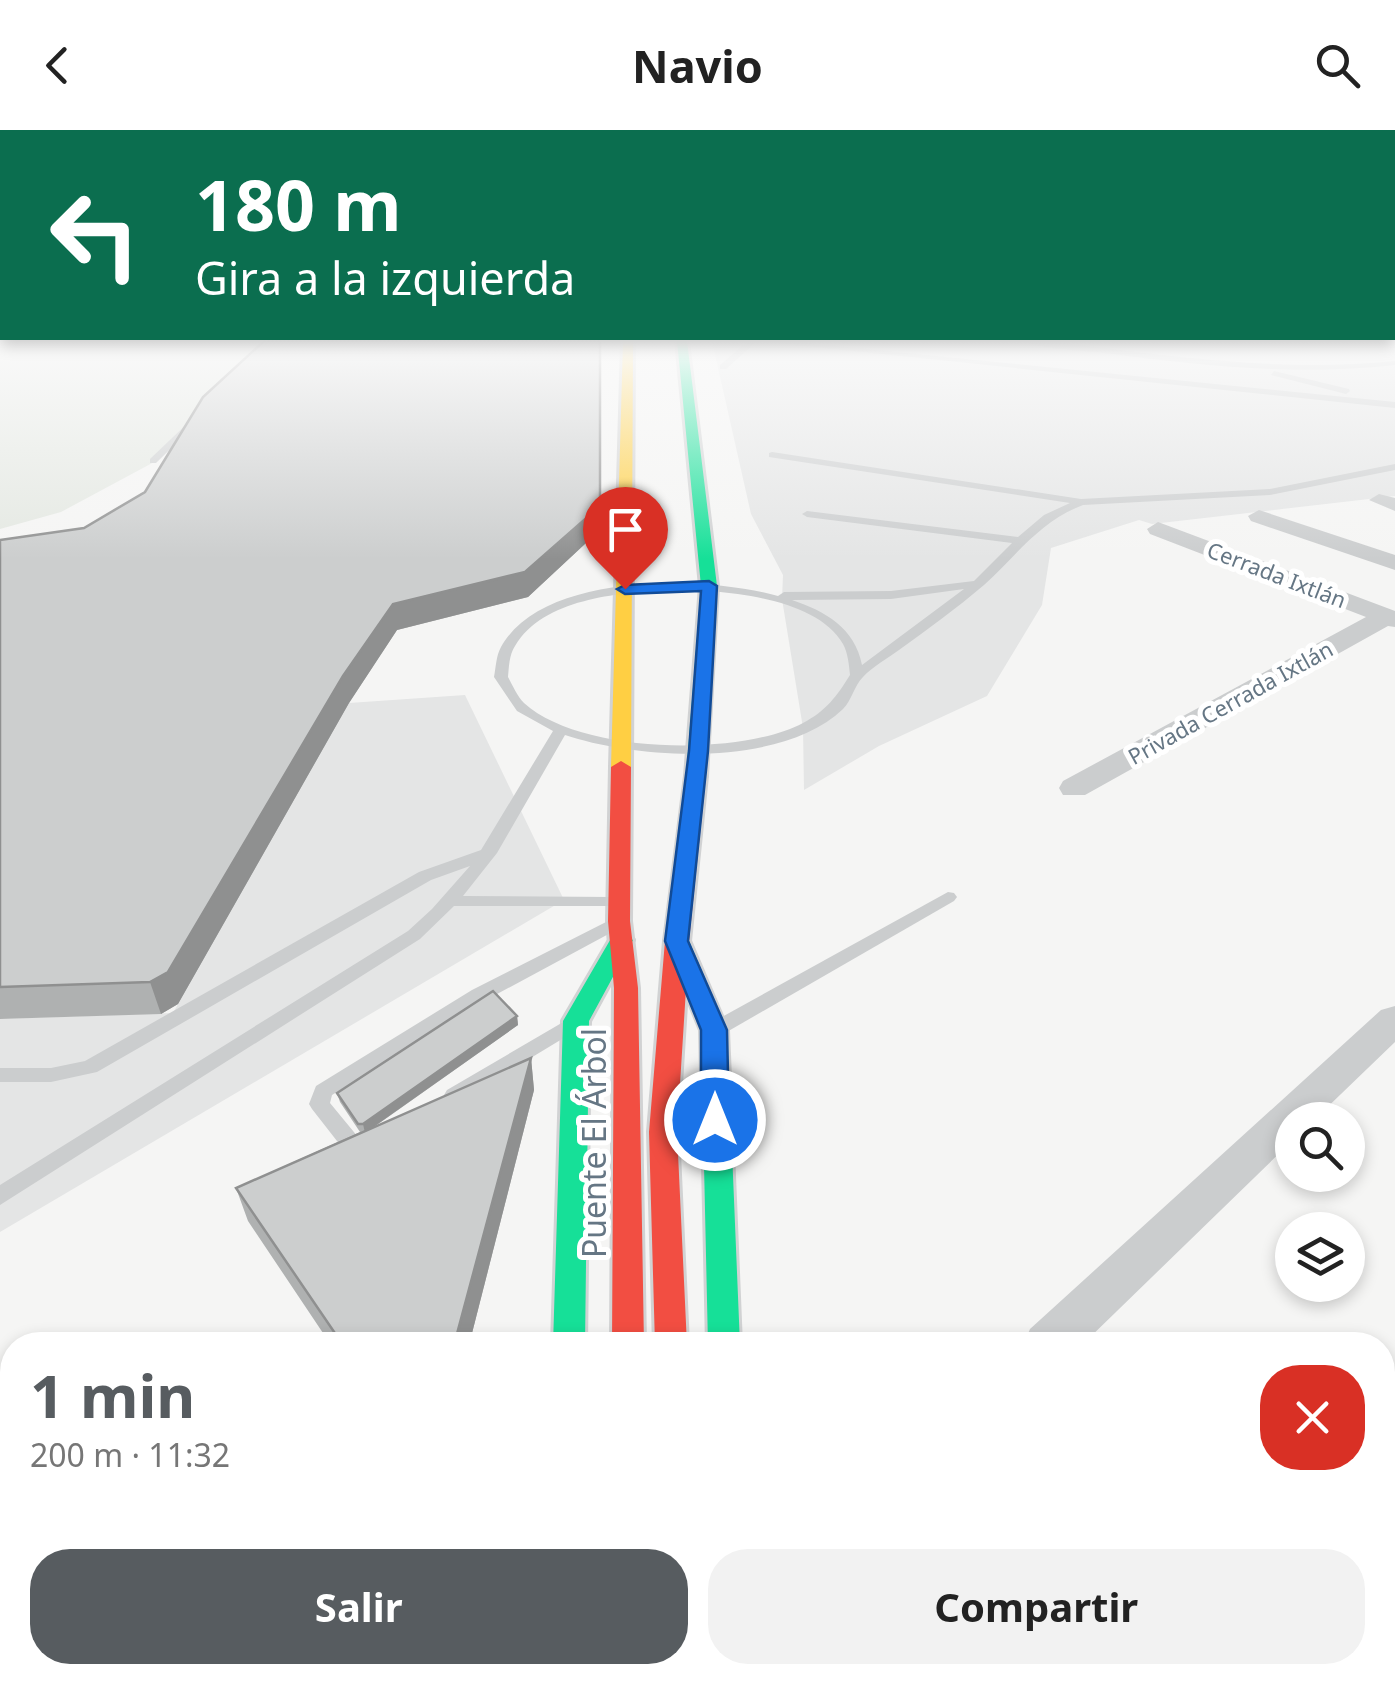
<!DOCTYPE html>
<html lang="es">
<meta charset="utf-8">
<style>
body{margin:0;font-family:"Noto Sans",sans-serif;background:#f2f2f2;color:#222;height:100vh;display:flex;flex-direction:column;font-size:38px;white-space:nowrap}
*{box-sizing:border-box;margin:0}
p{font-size:32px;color:#767676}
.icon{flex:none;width:55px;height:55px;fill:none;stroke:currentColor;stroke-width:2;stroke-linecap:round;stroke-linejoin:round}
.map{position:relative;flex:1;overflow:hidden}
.details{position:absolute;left:0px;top:1202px;width:1395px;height:352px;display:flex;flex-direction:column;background:#fff;border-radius:40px 40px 0 0;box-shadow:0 5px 15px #0003}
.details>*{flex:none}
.banner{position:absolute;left:0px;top:0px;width:1395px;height:210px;box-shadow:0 5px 15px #0003;background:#0b6e4f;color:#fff;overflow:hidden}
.controls{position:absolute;left:1275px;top:972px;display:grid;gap:20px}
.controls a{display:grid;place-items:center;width:90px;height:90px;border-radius:50%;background:#fff;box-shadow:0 5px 15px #0003;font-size:50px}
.pin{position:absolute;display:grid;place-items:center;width:85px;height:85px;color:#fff;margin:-102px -42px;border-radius:50% 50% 50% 0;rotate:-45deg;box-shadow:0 0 10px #0007}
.pin .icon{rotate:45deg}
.me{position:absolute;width:110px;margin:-55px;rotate:0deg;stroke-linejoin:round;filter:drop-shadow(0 0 8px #0008)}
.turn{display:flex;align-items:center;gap:35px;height:210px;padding:0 30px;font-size:45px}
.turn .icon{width:130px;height:130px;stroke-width:2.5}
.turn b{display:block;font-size:70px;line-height:85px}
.round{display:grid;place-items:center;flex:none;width:105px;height:105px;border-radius:40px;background:#f2f2f2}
.head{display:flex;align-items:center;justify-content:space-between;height:170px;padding:0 30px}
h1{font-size:60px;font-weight:700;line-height:75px;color:#575c60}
.action{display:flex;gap:20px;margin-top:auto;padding:20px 30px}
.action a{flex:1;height:115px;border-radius:40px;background:#575c60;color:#fff;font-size:40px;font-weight:700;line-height:115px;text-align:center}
.action a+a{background:#f2f2f2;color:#222}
header{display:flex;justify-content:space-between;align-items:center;height:130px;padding:0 30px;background:#fff;font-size:45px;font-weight:700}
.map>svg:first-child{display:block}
.built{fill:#e4e5e5}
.green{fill:#e4e8e2}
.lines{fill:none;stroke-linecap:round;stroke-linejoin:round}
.fast-casing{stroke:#d1d2d3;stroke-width:6}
.slow-casing{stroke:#d1d2d3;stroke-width:6}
.jam-casing{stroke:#d1d2d3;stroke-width:6}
.lane{fill:#cbcdce;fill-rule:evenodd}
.street{fill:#cbcdce;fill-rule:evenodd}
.fast{fill:#16e098;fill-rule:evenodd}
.slow{fill:#ffcf43;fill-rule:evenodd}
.jam{fill:#f24e42;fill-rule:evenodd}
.wall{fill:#afb1b1}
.shaded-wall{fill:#8f9090}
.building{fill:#cccece;stroke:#8f9090;stroke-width:2.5}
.route{fill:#1a73e8;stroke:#114b97;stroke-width:2.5}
.labels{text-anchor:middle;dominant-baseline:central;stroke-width:10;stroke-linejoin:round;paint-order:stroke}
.far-street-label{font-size:22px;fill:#657684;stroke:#fff}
.near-street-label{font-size:32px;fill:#657684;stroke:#fff}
</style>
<header><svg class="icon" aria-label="back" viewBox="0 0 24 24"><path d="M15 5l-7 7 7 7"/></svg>Navio<svg class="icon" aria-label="search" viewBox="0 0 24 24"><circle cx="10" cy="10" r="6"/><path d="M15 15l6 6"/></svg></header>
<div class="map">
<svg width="1395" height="1553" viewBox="0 0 1395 1553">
<rect width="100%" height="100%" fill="#f5f5f4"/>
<!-- built -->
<g class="built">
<polygon points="712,211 1395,211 1395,366 1152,394 1139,390 1051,418 1042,475 987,566 879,616 804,660 803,598 782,469 783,445 751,384"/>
<polygon points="465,565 564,770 0,1102 0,889 173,883 349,573"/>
</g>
<!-- green -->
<polygon class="green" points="0,211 273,211 156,331 61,382 0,399"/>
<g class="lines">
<!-- fast casing -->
<g class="fast-casing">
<g id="fast">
<polygon points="677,211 687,211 717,456 706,646 696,652 686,646 701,456"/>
<polygon points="621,803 633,810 589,891 585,1215 553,1215 563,891 613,805"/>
<polygon points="677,804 689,811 727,900 740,1215 708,1215 701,900 665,811"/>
<rect x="542" y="1542" width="40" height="11"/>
<rect x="606" y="1542" width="40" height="11"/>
</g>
</g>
<!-- slow casing -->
<g class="slow-casing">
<g id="slow">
<polygon points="623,211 633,211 631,637 621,643 611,637"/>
<rect x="657" y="1542" width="40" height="11"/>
<polygon points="717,1542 757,1542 758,1553 718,1553"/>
</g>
</g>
<!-- jam casing -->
<g class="jam-casing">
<g id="jam">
<polygon points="621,631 631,637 630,791 638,858 644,1215 612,1215 614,858 608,791 611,637"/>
<polygon points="696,640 706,646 689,811 677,1002 687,1215 655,1215 649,1002 665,811 686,646"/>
</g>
</g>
<!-- lane -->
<g class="lane">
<polygon points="748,211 757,211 726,239 720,239 720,235"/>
<polygon points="758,211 787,211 1395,272 1395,278"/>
<path d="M1022,211H1047C1164,225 1277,243 1395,231V235C1297,246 1202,236 1105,223C1079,220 1047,220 1022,211Z"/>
<polygon points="1274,241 1349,259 1350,261 1346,264 1271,245"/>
<polygon points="193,288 200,290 156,333 150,333 150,329"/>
<path d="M772,322L1081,369L1270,359L1395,334V340L1270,365L1083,375C1040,391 1017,425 984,455C957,478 928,499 899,520C888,528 872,537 863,547C854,556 852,570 843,579C781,638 640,630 565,605L497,723L463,766L612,767L618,768L621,772L618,776H454L420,809L0,1075V1055L408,801L432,779L470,736L431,750L97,942L51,952H0V938H51L85,931L419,742L481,720L553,601L517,581L494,547C496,537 496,526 501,517C543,441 707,446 778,466L784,462L891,461L974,451L1012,413L807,387L802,384L807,381L1018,407L1044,385L1070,373L769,327V323ZM667,459C717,460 815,465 843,514C848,523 849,535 850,545C837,566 826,581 803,593C739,627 580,624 524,573C517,566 513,556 508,547C509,537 509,525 515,516C544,468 617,464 667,459ZM964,459L862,535C855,498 825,481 792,470L891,469Z"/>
<polygon points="948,762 954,763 957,767 954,771 725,903 711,903 708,898 711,893"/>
<polygon points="610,790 616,792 619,796 616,800 486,870 332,965 330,973 358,1007 376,1010 379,1016 376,1022 368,1024 344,1020 312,979 309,974 316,956 472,860"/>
<polygon points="565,891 572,893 575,898 572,903 461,970 454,973 447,970 444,965 447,960"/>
<polygon points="920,1542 958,1542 963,1553 924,1553"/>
</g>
<!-- street -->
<g class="street">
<polygon points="1379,364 1395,368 1395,381 1369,370"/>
<polygon points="1259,380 1395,425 1395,440 1251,391 1248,386"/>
<polygon points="1158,392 1395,481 1395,497 1388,496 1085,665 1063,665 1059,658 1063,651 1366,487 1150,404 1147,399"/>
<polygon points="1395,876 1395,912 1314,990 1292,990 1292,1011 1082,1215 1023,1215 1030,1199 1381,880"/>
</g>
<!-- fast -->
<use href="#fast" class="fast"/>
<!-- slow -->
<use href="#slow" class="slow"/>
<!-- jam -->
<use href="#jam" class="jam"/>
</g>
<!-- wall -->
<g class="wall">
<polygon points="145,362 601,399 528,467 397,500 349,573 178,874 161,884 0,889 0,410 84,398"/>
<polygon points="517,886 518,895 374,997 531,928 534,960 469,1215 331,1215 248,1091 236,1058 360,1002 340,972 337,963"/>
</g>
<!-- shaded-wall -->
<g class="shaded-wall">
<polygon points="601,211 601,399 528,467 397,500 349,573 178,874 161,884 150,852 343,546 393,474"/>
<polygon points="517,886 518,895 365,1003 363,994"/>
<polygon points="531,928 534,960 469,1215 454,1215"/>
</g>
<!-- building -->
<g class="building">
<polygon points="264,211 600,211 600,376 525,442 393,474 343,546 168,842 150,852 0,857 0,410 84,398 145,362 203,267"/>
<polygon points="493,861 517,886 363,994 358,994 337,963"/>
<polygon points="531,928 454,1215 343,1215 236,1058"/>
</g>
<!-- sky -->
<linearGradient id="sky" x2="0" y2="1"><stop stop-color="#9cc0e0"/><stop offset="0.49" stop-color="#fafafa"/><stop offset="1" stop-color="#fafafa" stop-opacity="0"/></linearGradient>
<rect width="1395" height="429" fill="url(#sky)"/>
<!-- route -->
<polygon class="route" points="709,451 717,456 708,621 688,811 727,900 729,990 715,1001 701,990 701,900 665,811 689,621 701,461 625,464 617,459 625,455"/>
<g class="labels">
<!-- far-street labels -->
<g class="far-street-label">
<text transform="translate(1277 444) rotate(21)">Cerrada Ixtlán</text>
<text transform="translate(1230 572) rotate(-29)">Privada Cerrada Ixtlán</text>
</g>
<!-- near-street labels -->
<g class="near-street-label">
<text transform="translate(593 1013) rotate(-90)">Puente El Árbol</text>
</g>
</g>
</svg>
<div class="controls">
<a><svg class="icon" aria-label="search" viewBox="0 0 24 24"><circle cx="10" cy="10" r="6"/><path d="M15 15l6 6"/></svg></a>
<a><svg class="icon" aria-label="layers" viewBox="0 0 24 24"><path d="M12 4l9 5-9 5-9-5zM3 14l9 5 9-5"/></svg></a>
</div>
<div class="pin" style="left:625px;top:459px;background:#d93025"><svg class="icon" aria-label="arrive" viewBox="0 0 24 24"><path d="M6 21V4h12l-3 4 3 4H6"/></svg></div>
<svg class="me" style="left:715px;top:990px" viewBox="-20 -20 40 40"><circle r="17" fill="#1a73e8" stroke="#fff" stroke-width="3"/><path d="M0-11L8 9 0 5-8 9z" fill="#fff"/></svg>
<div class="banner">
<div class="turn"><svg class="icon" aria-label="left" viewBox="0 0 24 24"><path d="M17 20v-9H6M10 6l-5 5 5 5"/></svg><div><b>180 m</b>Gira a la izquierda</div></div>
</div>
<section class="details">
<div class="head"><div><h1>1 min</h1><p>200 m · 11:32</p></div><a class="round" style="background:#d93025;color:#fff"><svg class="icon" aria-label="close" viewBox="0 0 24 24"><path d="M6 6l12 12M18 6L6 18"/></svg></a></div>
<div class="action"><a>Salir</a><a>Compartir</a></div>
</section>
</div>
